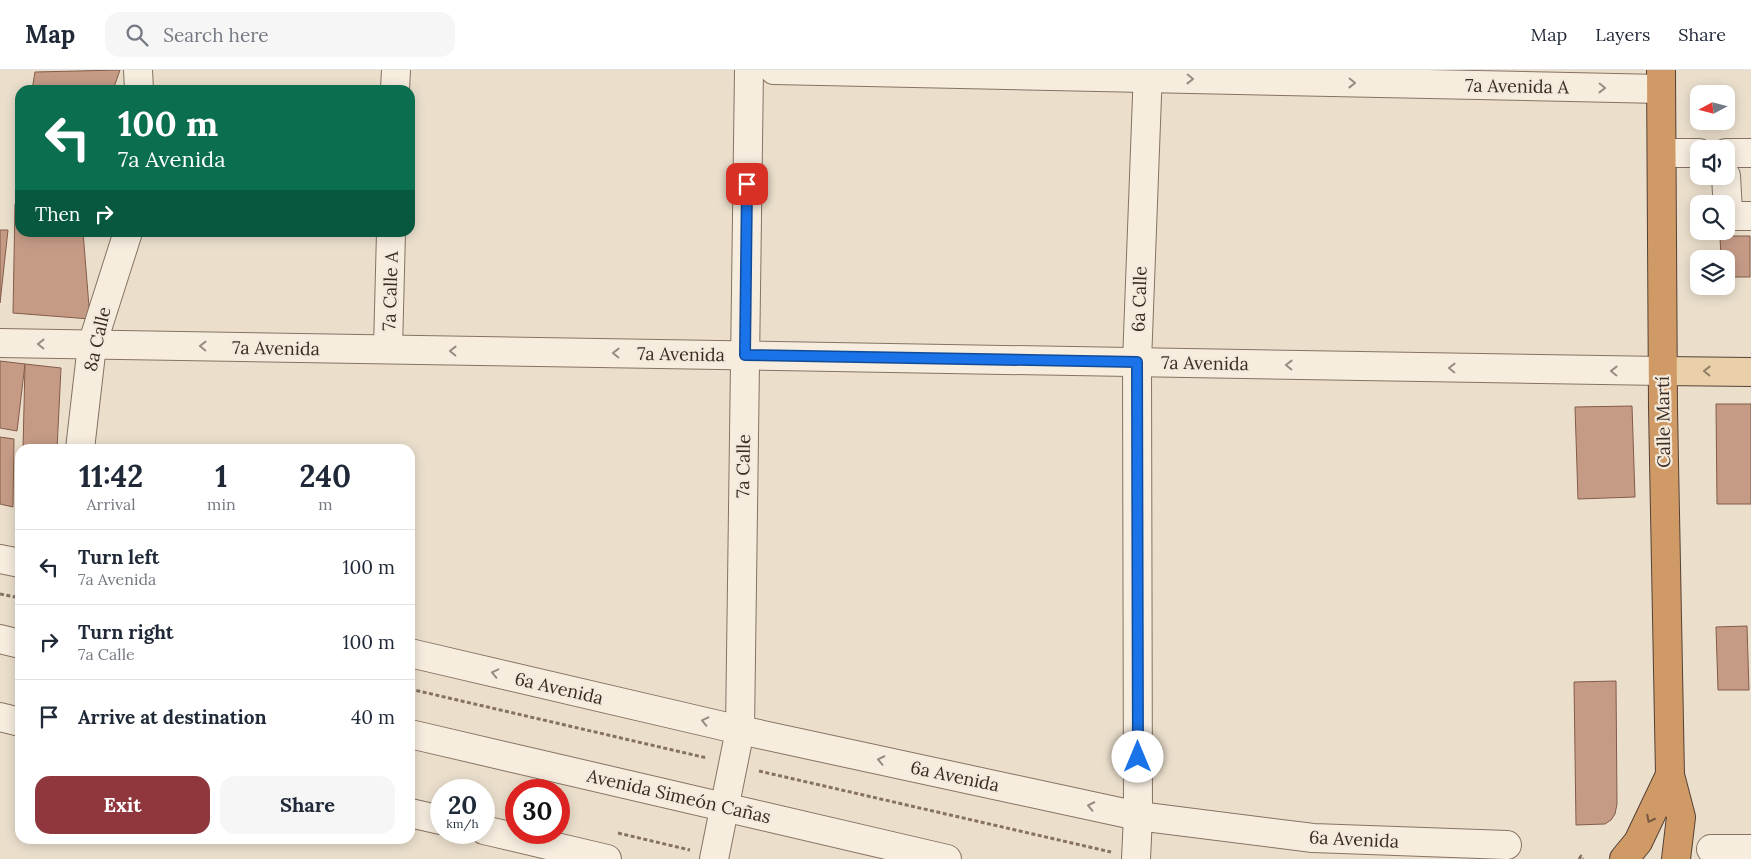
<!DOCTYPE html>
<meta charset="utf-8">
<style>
body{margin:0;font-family:Lora,serif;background:#f6f6f7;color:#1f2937;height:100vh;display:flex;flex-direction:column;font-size:19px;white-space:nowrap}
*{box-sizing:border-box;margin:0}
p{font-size:16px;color:#747a83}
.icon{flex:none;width:28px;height:28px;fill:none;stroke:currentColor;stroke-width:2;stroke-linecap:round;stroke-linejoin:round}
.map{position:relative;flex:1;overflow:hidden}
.details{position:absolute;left:15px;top:374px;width:400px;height:400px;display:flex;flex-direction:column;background:#fff;border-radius:15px;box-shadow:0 2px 12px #0003}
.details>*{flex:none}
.banner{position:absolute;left:15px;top:15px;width:400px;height:152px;border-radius:15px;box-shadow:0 2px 12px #0003;background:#0b6e4f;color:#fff;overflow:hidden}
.needle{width:32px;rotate:263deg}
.tools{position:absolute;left:1690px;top:15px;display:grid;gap:10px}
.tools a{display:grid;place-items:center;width:45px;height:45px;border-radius:10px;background:#fff;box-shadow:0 2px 12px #0003;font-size:25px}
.speed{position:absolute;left:430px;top:709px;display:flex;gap:10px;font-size:25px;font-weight:700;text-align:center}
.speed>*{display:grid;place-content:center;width:65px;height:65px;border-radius:50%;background:#fff;box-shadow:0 2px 12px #0003;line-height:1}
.speed small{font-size:12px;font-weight:400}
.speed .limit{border:8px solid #d22;background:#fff;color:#111}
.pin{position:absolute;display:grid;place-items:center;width:42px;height:42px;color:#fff;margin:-21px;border-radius:10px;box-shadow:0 2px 8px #0006}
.me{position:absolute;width:55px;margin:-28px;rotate:0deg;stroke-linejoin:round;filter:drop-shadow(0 0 4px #0008)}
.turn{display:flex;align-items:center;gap:18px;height:105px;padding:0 20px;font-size:22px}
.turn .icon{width:65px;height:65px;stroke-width:2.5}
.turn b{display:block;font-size:35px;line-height:42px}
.then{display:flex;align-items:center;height:48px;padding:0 20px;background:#0003;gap:10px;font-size:19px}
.eta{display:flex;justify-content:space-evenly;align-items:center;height:85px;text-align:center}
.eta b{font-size:30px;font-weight:700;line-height:35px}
.button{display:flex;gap:10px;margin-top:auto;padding:10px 20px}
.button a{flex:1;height:58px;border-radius:15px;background:#90373e;color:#fff;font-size:20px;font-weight:700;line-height:58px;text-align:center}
.button a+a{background:#f6f6f7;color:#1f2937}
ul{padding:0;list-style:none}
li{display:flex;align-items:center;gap:15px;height:75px;padding:0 20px;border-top:1px solid #e0e1e3}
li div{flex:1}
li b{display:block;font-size:19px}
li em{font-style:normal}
header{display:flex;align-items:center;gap:30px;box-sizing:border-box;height:70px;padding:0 25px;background:#fff;border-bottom:1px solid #e0e1e3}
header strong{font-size:24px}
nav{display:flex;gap:28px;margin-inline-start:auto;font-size:18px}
.search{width:350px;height:45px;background:#f6f6f7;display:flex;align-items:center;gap:12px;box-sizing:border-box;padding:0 18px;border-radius:15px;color:#747a83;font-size:19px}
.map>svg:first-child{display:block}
.building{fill:#c59b86;stroke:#835c49}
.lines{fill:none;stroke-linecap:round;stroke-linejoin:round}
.minor-casing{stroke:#877261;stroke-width:30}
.major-casing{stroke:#554135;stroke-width:30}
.highway-casing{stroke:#554135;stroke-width:30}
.path{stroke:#877261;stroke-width:3;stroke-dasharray:4 2.5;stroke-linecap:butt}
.minor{stroke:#f6eddf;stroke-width:28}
.major{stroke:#e9d0a9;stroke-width:28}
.highway{stroke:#d09a67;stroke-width:28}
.oneway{stroke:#988c81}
.oneway2{stroke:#917e66}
.oneway3{stroke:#75583e}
.route-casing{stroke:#114b97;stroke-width:12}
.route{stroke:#1a73e8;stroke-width:9}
.labels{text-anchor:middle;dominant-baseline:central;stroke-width:4.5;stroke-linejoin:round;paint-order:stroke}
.street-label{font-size:18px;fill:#392c23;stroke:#f3eadb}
</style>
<header>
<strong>Map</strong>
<div class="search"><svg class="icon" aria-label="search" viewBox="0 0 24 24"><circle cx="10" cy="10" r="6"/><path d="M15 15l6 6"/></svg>Search here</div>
<nav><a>Map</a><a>Layers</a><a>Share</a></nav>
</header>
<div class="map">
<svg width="1751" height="789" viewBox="0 0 1751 789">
<rect width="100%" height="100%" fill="#ebdfcc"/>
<!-- building -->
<g class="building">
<polygon points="120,0 113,20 32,20 35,2"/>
<polygon points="15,134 20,134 20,162 83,162 90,249 13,243"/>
<polygon points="0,160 8,160 0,233"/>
<polygon points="1720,166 1750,166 1750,207 1726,207 1726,189 1721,189"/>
<polygon points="0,291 25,294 17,361 0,358"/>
<polygon points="25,294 61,298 57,379 23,379"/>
<polygon points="1716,334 1751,334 1751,434 1717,434"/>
<polygon points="1632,336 1635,427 1578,429 1575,337"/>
<polygon points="0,367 14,369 13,437 0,434"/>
<polygon points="1747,556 1749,620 1718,620 1716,557"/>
<polygon points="1616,611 1617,734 1615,744 1611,750 1605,754 1576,755 1574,612"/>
</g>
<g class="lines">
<!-- minor casing -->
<g class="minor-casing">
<g id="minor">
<polyline points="138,0 139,20"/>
<polyline points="774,0 1661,19"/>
<polyline points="395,20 396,0"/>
<polyline points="1662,83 1699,83"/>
<polyline points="1726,83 1751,83"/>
<polyline points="1726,106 1728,141 1731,146 1751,146"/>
<polyline points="0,273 1663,301"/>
<polyline points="388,279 391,162"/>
<polyline points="80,379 92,275 128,162"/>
<polyline points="0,489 20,493"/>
<polyline points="0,569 20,574"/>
<polyline points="410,583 740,660 1138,746 1313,768 1507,775"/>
<polyline points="0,647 20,652"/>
<polyline points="410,664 947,789"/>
<polyline points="410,743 441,750"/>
<polyline points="484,760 607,789"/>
<polyline points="1711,779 1751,779"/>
<polyline points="714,789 740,660 749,0"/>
<polyline points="1136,789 1138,746 1137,292 1148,0"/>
</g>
</g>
<!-- major casing -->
<g class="major-casing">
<polyline id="major" points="1663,301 1751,302"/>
</g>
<!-- highway casing -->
<g class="highway-casing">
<g id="highway">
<polyline points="1661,0 1663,338 1670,705 1681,747 1676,789"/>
<polyline points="1624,789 1638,772 1670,705"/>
</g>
</g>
<!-- path -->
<g class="path">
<polyline points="0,524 20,528"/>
<polyline points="410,619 707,688"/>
<polyline points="759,701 1111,782"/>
<polyline points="618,763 690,780"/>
<polyline points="1579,789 1581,786 1583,789"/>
</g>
<!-- minor -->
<use href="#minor" class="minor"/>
<!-- major -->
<use href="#major" class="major"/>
<!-- highway -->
<use href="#highway" class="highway"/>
</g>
<!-- one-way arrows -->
<defs><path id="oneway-chevron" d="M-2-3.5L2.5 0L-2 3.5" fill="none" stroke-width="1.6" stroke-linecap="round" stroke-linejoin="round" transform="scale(1.25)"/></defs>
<g class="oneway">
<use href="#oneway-chevron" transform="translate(1190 9) rotate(1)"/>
<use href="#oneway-chevron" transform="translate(1352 13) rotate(1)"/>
<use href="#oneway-chevron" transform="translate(1602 18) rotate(1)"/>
<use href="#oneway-chevron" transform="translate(41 274) rotate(-179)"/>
<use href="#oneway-chevron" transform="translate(203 276) rotate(-179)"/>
<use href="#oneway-chevron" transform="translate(453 281) rotate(-179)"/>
<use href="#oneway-chevron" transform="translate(616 283) rotate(-179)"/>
<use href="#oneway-chevron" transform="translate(1289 295) rotate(-179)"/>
<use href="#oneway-chevron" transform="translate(1452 298) rotate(-179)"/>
<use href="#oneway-chevron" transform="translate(1614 301) rotate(-179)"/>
<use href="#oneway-chevron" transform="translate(495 603) rotate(-167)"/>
<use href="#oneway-chevron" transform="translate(705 651) rotate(-167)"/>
<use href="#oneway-chevron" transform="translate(881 690) rotate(-168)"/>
<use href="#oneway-chevron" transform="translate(1091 736) rotate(-168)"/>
</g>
<use class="oneway2" href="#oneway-chevron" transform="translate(1707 301) rotate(-179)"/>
<use class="oneway3" href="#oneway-chevron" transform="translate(1650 749) rotate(117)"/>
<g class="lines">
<!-- route casing -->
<g class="route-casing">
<polyline id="route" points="747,114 745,285 1137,292 1138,687"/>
</g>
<!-- route -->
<use href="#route" class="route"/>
</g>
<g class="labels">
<!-- street labels -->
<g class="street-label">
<text transform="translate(1517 16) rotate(1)">7a Avenida A</text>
<text transform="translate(390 221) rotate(-88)">7a Calle A</text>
<text transform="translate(1139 229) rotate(-88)">6a Calle</text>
<text transform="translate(97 269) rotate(-77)">8a Calle</text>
<text transform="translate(276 278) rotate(1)">7a Avenida</text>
<text transform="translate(681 284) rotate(1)">7a Avenida</text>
<text transform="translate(1205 293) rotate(1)">7a Avenida</text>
<text transform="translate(1663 352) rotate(-91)">Calle Martí</text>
<text transform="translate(743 396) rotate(-89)">7a Calle</text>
<text transform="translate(559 618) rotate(13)">6a Avenida</text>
<text transform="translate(955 706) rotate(12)">6a Avenida</text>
<text transform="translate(679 726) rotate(13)">Avenida Simeón Cañas</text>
<text transform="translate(1354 769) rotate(3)">6a Avenida</text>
</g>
</g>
</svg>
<div class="tools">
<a><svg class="needle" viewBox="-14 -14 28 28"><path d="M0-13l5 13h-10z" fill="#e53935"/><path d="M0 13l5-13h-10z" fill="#747a83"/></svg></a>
<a><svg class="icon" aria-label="sound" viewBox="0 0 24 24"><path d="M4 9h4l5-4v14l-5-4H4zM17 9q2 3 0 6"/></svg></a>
<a><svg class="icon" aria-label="search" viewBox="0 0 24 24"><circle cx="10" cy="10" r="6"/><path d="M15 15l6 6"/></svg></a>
<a><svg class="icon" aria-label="layers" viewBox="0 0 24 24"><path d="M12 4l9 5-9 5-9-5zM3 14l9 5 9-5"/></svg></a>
</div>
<div class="speed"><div>20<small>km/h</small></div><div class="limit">30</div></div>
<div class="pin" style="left:747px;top:114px;background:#d93025"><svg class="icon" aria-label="arrive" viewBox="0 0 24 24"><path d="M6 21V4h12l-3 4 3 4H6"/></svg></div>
<svg class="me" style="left:1138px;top:687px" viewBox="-20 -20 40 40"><circle r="19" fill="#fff"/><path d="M0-13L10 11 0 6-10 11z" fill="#1a73e8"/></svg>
<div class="banner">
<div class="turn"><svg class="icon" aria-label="left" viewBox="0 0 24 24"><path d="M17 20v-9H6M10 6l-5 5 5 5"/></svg><div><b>100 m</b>7a Avenida</div></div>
<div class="then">Then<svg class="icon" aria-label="right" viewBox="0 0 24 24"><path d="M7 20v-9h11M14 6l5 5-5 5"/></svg></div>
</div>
<section class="details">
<div class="eta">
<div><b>11:42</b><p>Arrival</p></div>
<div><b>1</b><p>min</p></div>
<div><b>240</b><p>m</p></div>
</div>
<ul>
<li><svg class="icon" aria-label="left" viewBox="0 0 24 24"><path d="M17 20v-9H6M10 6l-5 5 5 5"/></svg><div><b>Turn left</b><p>7a Avenida</p></div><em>100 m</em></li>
<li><svg class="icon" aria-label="right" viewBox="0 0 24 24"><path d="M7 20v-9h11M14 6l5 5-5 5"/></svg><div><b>Turn right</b><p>7a Calle</p></div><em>100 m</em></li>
<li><svg class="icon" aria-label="arrive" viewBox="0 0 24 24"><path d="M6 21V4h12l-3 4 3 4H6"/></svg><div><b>Arrive at destination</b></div><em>40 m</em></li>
</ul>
<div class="button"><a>Exit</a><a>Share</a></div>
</section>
</div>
